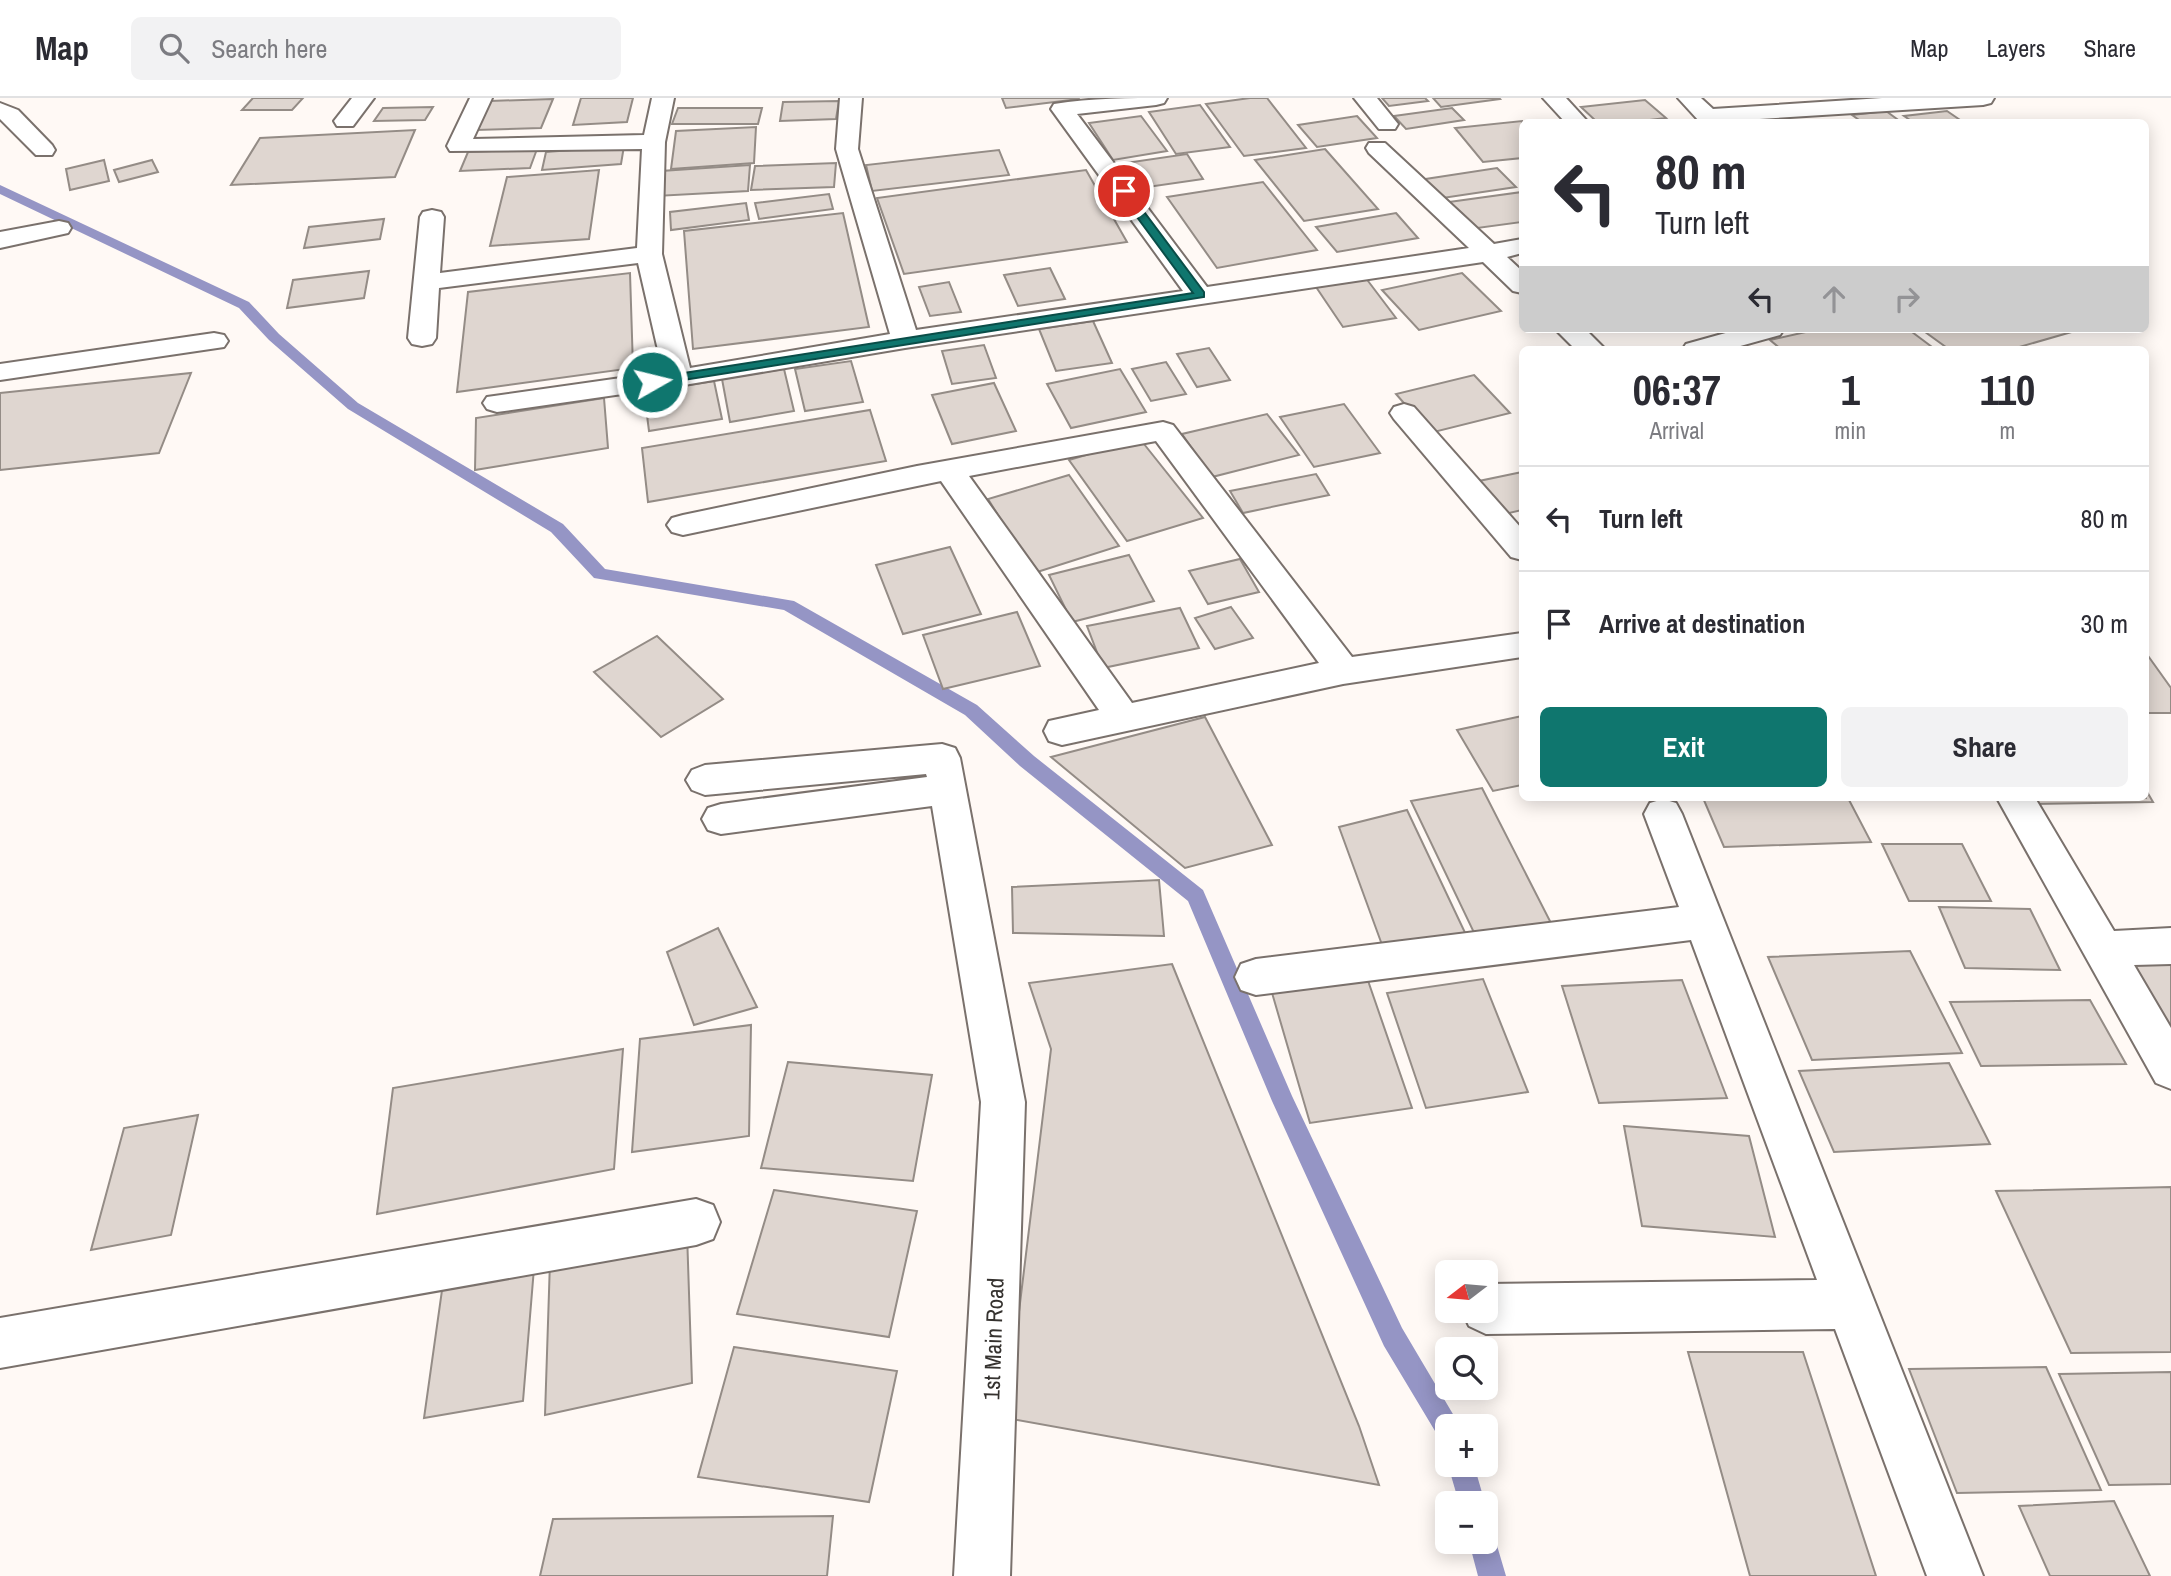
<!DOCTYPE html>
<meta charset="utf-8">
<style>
body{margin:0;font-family:"Archivo Narrow",sans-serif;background:#f2f2f3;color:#2b2b33;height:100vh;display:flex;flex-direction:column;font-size:26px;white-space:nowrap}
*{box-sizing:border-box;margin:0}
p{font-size:23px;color:#7c7c81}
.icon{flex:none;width:38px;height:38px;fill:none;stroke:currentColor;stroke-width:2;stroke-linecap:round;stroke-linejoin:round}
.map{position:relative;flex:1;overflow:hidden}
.side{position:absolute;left:1519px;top:248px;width:630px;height:455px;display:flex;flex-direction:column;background:#fff;border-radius:10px;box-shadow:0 4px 18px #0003}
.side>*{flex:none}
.guide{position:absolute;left:1519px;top:21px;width:630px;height:214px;border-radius:10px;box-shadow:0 4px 18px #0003;background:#fff;color:#2b2b33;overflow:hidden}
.needle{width:46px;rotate:254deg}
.tools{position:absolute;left:1435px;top:1162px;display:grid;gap:14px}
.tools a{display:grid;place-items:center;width:63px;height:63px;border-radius:10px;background:#fff;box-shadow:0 4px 18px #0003;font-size:35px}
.pin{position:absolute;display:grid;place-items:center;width:60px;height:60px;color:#fff;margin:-30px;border:4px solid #fff;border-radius:50%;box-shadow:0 2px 7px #0007}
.me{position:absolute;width:77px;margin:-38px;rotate:82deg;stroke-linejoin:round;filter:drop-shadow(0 0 5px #0008)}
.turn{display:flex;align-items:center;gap:24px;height:147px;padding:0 21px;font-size:32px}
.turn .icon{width:91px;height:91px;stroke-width:2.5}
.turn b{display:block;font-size:49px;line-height:60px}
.lanes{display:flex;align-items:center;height:66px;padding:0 21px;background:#0003;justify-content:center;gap:35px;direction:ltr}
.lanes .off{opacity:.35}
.eta{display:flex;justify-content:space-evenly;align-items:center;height:119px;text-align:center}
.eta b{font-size:42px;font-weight:700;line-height:49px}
.action{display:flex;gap:14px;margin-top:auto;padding:14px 21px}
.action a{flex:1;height:80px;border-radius:10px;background:#0f766e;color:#fff;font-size:28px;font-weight:700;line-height:80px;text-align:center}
.action a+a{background:#f2f2f3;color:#2b2b33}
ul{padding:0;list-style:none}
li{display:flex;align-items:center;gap:21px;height:105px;padding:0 21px;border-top:2px solid #e1e1e2}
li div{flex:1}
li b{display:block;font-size:26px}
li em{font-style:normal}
header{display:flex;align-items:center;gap:42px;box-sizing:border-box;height:98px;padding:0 35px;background:#fff;border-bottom:2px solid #e1e1e2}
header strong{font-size:33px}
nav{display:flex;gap:38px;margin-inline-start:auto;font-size:24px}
.search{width:490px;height:63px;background:#f2f2f3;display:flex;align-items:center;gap:18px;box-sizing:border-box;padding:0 24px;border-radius:10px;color:#7c7c81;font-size:26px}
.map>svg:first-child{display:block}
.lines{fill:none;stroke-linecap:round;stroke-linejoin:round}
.stream{fill:#9595c5;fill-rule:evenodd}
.building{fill:#dfd6d0;stroke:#948c86;stroke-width:2}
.minor-casing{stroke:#7a716c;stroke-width:4}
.minor{fill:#fff;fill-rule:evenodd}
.route{fill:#0f766e;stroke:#0a4d48;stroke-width:2}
.labels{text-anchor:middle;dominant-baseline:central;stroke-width:6;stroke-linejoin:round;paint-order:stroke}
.near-street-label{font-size:23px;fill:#35322f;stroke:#fff}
</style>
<header>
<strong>Map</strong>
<div class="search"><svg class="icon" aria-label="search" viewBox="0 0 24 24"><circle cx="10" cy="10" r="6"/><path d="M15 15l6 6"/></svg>Search here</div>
<nav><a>Map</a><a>Layers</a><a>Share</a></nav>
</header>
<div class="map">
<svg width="2171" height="1478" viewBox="0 0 2171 1478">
<rect width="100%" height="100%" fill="#fff9f5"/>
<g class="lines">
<!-- stream -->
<g class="stream">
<polygon points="0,87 249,204 279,236 358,305 563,426 605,471 794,503 977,607 1034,658 1203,792 1292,998 1402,1230 1460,1328 1447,1328 1447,1342 1438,1338 1384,1248 1272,1003 1188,803 1020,668 965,617 784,512 594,480 551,434 348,311 269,242 239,210 0,96"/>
<polygon points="1448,1367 1474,1367 1485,1405 1459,1405"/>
<polygon points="1486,1432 1493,1434 1506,1478 1478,1478 1469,1444 1486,1444"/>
</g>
</g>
<!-- building -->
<g class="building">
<polygon points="253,0 303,0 292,12 242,12"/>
<polygon points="581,0 633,0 627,24 573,27"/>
<polygon points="1002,0 1078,0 1079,1 1006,10"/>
<polygon points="1250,0 1267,0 1306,50 1244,58 1206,6"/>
<polygon points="1382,0 1425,0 1428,3 1389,8"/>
<polygon points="1433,0 1499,0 1500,1 1441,9"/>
<polygon points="553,1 541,30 476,32 490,3"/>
<polygon points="1645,2 1666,20 1633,24 1597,24 1581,9"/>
<polygon points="839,3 836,21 780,23 783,4"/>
<polygon points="1200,7 1230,49 1176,56 1149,14"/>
<polygon points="433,9 425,22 374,23 383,10"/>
<polygon points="678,10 762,10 758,26 672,26"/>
<polygon points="1452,10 1464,22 1406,31 1394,18"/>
<polygon points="1886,13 1901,24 1862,24 1852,17"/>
<polygon points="1947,13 1963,24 1913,24 1904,18"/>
<polygon points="1141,18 1167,53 1113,62 1089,25"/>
<polygon points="1357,18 1377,40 1317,49 1298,27"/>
<polygon points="1522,23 1522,60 1483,64 1455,30"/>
<polygon points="756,29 754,65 671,71 676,33"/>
<polygon points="415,32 395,79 231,87 260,40"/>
<polygon points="624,48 621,66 542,72 546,54"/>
<polygon points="537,51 530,70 460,73 468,54"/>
<polygon points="1325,51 1378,111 1304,123 1255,62"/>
<polygon points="999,52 1009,77 872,93 866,67"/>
<polygon points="1187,56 1203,81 1134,91 1119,66"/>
<polygon points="104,62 109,83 70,92 66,71"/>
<polygon points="152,62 158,74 119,84 114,72"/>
<polygon points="836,65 834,89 751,92 755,68"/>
<polygon points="750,67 748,93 656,98 661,73"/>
<polygon points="1497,70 1516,89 1436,101 1419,82"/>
<polygon points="599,72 589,141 490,148 507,79"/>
<polygon points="1086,72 1127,144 904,176 877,100"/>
<polygon points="1263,84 1317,152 1217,170 1167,99"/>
<polygon points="1522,94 1522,124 1470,131 1449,104"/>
<polygon points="829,96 833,111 759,121 755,105"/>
<polygon points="746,105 749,122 671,132 670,114"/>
<polygon points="843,115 869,229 693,251 684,133"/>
<polygon points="1396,115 1418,140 1337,154 1316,129"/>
<polygon points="384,121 380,141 304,150 309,129"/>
<polygon points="1050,170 1065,201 1018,208 1004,177"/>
<polygon points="369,173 364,200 287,210 293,182"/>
<polygon points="630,175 633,270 457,294 468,194"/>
<polygon points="1362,175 1396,220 1343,229 1312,183"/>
<polygon points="1462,175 1501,213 1419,232 1382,192"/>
<polygon points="949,184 961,214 930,218 919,189"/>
<polygon points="1093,223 1112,265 1056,273 1039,231"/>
<polygon points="1819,231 1908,231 1936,252 1782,252 1770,242"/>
<polygon points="1921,231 2082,231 2009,252 1950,252"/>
<polygon points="984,247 996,280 952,286 942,253"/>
<polygon points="1209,250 1230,282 1197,289 1177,256"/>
<polygon points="851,263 863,304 805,313 795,271"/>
<polygon points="1166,264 1186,296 1151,303 1132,271"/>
<polygon points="784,271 794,313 730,324 722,281"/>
<polygon points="1120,271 1146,314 1071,330 1047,286"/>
<polygon points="191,275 159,355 0,372 0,295"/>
<polygon points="1474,277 1510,315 1430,335 1396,296"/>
<polygon points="714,283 722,321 649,333 644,294"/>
<polygon points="994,285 1016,333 952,346 932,297"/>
<polygon points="604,300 608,350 475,372 476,320"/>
<polygon points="1344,306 1380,355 1314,369 1280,319"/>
<polygon points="870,312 886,363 648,404 642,350"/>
<polygon points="1267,316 1299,357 1212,379 1182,336"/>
<polygon points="1140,341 1203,420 1127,443 1069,362"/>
<polygon points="1522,374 1522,412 1505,416 1479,383"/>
<polygon points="1316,376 1329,397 1243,415 1230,393"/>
<polygon points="1069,377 1119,448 1034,475 988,401"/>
<polygon points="950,449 981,516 903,536 876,467"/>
<polygon points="1129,457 1154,503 1072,524 1049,477"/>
<polygon points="1240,461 1259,494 1208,506 1189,473"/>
<polygon points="1231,509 1253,540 1215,551 1195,520"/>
<polygon points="1180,510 1199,550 1103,570 1087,528"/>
<polygon points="1017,514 1040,568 943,591 923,537"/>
<polygon points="657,538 723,601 661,639 594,574"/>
<polygon points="2146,555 2171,590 2171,615 2146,615"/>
<polygon points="1522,618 1522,687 1493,693 1457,632"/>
<polygon points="1205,619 1272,747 1185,770 1051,659"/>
<polygon points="1482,690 1553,829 1478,843 1411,703"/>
<polygon points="2146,692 2153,704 2033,706 2029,700 2146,700"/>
<polygon points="1703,700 1848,700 1871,744 1724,749"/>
<polygon points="1407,712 1468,841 1385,855 1339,729"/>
<polygon points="1882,746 1962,746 1991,803 1909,803"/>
<polygon points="1159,782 1164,838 1013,835 1012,789"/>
<polygon points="1939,809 2030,811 2060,872 1965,870"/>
<polygon points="718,830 757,909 694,927 667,854"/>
<polygon points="1910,853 1962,955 1812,962 1768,859"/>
<polygon points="2123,856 2171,856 2171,938"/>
<polygon points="1172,866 1359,1328 1379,1387 1006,1320 1051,951 1029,885"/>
<polygon points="1365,874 1412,1010 1310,1025 1270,888"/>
<polygon points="1483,881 1528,994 1426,1010 1387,895"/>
<polygon points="1682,882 1727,1000 1599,1005 1562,888"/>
<polygon points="2090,902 2126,966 1981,968 1950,904"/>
<polygon points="751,927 749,1038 632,1054 640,941"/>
<polygon points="623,951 614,1071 377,1116 393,990"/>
<polygon points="788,964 932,977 913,1083 761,1070"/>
<polygon points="1949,965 1990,1046 1834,1054 1799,973"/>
<polygon points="198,1017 171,1137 91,1152 124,1030"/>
<polygon points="1624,1028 1749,1038 1775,1139 1642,1128"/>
<polygon points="2171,1089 2171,1254 2071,1255 1996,1093"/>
<polygon points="774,1092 917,1113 889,1239 737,1216"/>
<polygon points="687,1135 692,1285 545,1317 550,1163"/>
<polygon points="534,1170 523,1303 424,1320 443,1185"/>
<polygon points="734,1249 897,1273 869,1404 698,1379"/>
<polygon points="1688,1254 1803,1254 1876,1478 1750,1478"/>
<polygon points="2046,1269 2101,1392 1957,1395 1909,1271"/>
<polygon points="2171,1274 2171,1386 2109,1387 2059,1276"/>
<polygon points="2114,1403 2150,1478 2050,1478 2019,1408"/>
<polygon points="833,1418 827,1478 540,1478 553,1421"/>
</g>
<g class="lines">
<!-- minor casing -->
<g class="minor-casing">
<g id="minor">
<polygon points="352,0 374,0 353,28 337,28 334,23"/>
<path d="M470,0H492L473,41L644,37L652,0H674L665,44L662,156L690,270L890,236L836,51L840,0H862L858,51L916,232L1183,193L1051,11L1054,6C1091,0 1130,0 1167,0L1164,5L1156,7L1077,16L1207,189L1469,150L1369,55L1366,50L1369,45H1385L1494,146L1522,141V155L1507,159L1522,173V195L1513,193L1483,164L905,250L678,288L497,314L487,311L483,305L487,299L663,274L638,165L439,190L436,240L432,246L422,248L412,246L408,240L420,119L423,114L432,112L441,114L444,119L440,175L637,150L642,51L450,53L447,48Z"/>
<polygon points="1354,0 1377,0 1398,26 1395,31 1379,31"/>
<polygon points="1543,0 1566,0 1588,24 1565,24"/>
<polygon points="1678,0 1701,0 1713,11 1882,0 1994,0 1991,5 1983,7 1710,24 1699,23"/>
<polygon points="0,5 18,12 52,47 55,52 52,57 36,57 0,21"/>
<polygon points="59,123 68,125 71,130 68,135 0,150 0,134"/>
<polygon points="1555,231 1585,231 1606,252 1576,252"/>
<polygon points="1740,231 1784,231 1780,237 1726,252 1682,252 1686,246"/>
<polygon points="214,235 224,237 228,243 224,249 0,282 0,266"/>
<polygon points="1404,306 1414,309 1522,431 1522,462 1511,459 1394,321 1390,315 1394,309"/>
<path d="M1163,324L1173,327L1352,559L1522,535V559L1343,586L1062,647L1049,643L1044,633L1049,623L1099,612L941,383L683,437L672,434L667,427L672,420L683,417L917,368ZM1156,343L1319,565L1132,605L969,378Z"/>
<polygon points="942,646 955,650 960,660 1025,1004 1010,1478 954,1478 981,1004 932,708 721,736 708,732 702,721 708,710 721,706 927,679 926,676 705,697 692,692 686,682 692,672 705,667"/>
<polygon points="1997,700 2035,700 2114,833 2171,830 2171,866 2134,867 2171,930 2171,991 2156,985"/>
<polygon points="1663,701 1676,705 1682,716 1983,1478 1927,1478 1835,1231 1486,1236 1469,1228 1462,1213 1486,1213 1486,1186 1817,1182 1691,842 1256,897 1241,892 1235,879 1241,866 1256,861 1679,809 1644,716 1650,705"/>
<polygon points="696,1101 713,1107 720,1124 713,1141 696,1147 0,1270 0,1220"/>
</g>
</g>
<!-- minor -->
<use href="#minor" class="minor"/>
</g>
<!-- route -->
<polygon class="route" points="1120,91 1127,91 1204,194 1204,199 652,287 646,284 652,280 1193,195 1120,96"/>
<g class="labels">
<!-- near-street labels -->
<g class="near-street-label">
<text transform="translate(993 1241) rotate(-88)">1st Main Road</text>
</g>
</g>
</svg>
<div class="tools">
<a><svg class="needle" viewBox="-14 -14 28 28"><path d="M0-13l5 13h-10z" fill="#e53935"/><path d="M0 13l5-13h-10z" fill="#7c7c81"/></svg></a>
<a><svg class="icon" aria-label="search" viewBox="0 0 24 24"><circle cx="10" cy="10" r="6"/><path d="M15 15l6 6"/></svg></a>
<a>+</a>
<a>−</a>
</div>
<div class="pin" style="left:1124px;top:93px;background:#d93025"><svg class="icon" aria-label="arrive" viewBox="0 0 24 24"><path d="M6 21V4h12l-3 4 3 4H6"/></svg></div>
<svg class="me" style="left:652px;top:284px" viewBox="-20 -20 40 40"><circle r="17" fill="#0f766e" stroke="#fff" stroke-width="3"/><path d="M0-11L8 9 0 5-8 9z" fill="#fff"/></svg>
<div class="guide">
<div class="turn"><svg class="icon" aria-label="left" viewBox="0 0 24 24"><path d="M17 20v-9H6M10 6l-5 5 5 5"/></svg><div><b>80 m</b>Turn left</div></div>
<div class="lanes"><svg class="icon" aria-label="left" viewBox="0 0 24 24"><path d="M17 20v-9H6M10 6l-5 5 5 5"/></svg><svg class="icon off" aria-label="ahead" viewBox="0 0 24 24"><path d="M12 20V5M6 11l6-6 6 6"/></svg><svg class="icon off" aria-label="right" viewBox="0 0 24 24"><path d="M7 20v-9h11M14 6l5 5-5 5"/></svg></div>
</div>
<section class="side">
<div class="eta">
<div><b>06:37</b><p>Arrival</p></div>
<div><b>1</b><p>min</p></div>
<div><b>110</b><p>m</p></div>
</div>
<ul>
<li><svg class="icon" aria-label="left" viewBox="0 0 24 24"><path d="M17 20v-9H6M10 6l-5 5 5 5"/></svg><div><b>Turn left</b></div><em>80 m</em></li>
<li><svg class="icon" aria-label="arrive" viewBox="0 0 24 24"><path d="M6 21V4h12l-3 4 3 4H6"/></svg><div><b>Arrive at destination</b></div><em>30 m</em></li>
</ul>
<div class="action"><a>Exit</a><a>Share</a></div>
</section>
</div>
